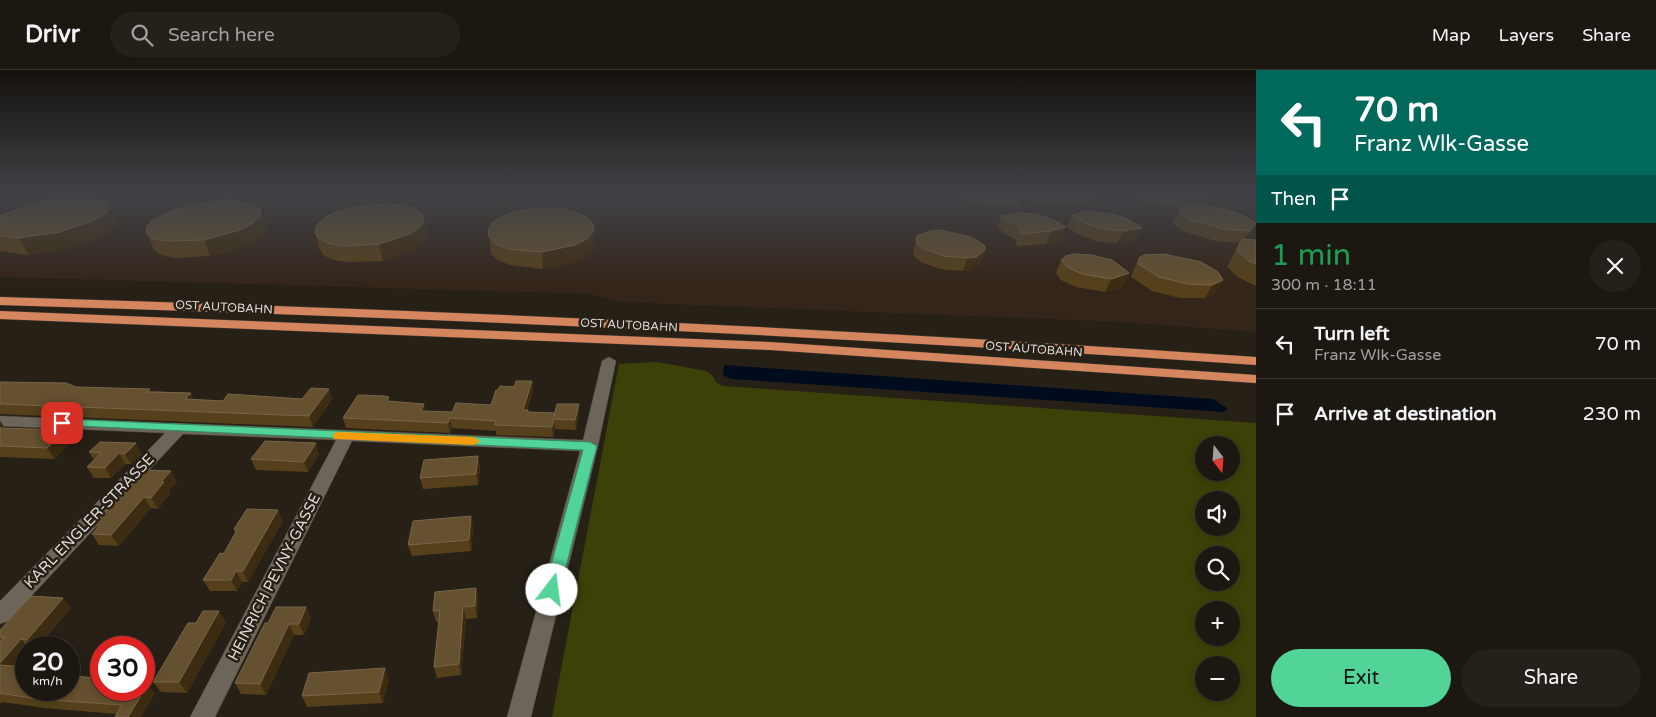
<!DOCTYPE html>
<meta charset="utf-8">
<style>
body{margin:0;font-family:"Varela Round",sans-serif;background:#25211a;color:#f1f3f6;height:100vh;display:flex;flex-direction:column;font-size:19px;white-space:nowrap}
*{box-sizing:border-box;margin:0}
p{font-size:16px;color:#a0a09f}
.icon{flex:none;width:28px;height:28px;fill:none;stroke:currentColor;stroke-width:2;stroke-linecap:round;stroke-linejoin:round}
.map{position:relative;flex:1;overflow:hidden}
.details{display:flex;flex-direction:column;background:#1c1811;width:400px}
.details>*{flex:none}
.guide{background:#00695c;color:#fff;overflow:hidden}
.needle{width:32px;rotate:163deg}
.buttons{position:absolute;left:1195px;top:366px;display:grid;gap:10px}
.buttons a{display:grid;place-items:center;width:45px;height:45px;border-radius:50%;background:#1c1811;box-shadow:0 2px 8px #0003,0 0 0 1px #3a3731;font-size:25px}
.speed{position:absolute;left:15px;top:566px;display:flex;gap:10px;font-size:25px;font-weight:700;text-align:center}
.speed>*{display:grid;place-content:center;width:65px;height:65px;border-radius:50%;background:#1c1811;box-shadow:0 2px 8px #0003,0 0 0 1px #3a3731;line-height:1}
.speed small{font-size:12px;font-weight:400}
.speed .limit{border:8px solid #d22;background:#fff;color:#111}
.pin{position:absolute;display:grid;place-items:center;width:42px;height:42px;color:#fff;margin:-21px;border-radius:10px;box-shadow:0 2px 8px #0006}
.me{position:absolute;width:55px;margin:-28px;rotate:15deg;stroke-linejoin:round;filter:drop-shadow(0 0 4px #0008)}
.turn{display:flex;align-items:center;gap:18px;height:105px;padding:0 15px;font-size:22px}
.turn .icon{width:65px;height:65px;stroke-width:2.5}
.turn b{display:block;font-size:35px;line-height:42px}
.then{display:flex;align-items:center;height:48px;padding:0 15px;background:#0003;gap:10px;font-size:19px}
.round{display:grid;place-items:center;flex:none;width:52px;height:52px;border-radius:26px;background:#25211a}
.headline{display:flex;align-items:center;justify-content:space-between;height:85px;padding:0 15px}
h1{font-size:30px;font-weight:600;line-height:38px;color:#1e9e55}
.primary-button{display:flex;gap:10px;margin-top:auto;padding:10px 15px}
.primary-button a{flex:1;height:58px;border-radius:30px;background:#52d397;color:#111;font-size:20px;font-weight:600;line-height:58px;text-align:center}
.primary-button a+a{background:#25211a;color:#f1f3f6}
ul{padding:0;list-style:none}
li{display:flex;align-items:center;gap:15px;height:70px;padding:0 15px;border-top:1px solid #3a3731}
li div{flex:1}
li b{display:block;font-size:19px}
li em{font-style:normal}
header{display:flex;align-items:center;gap:30px;box-sizing:border-box;height:70px;padding:0 25px;background:#1c1811;border-bottom:1px solid #3a3731}
header strong{font-size:24px}
nav{display:flex;gap:28px;margin-inline-start:auto;font-size:18px}
.search{width:350px;height:45px;background:#25211a;display:flex;align-items:center;gap:12px;box-sizing:border-box;padding:0 18px;border-radius:28px;color:#a0a09f;font-size:19px}
main{display:flex;flex:1;min-height:0}
.map>svg:first-child{display:block}
.industrial{fill:#332519}
.green{fill:#3c4108;fill-rule:evenodd}
.water{fill:#000c1d}
.lines{fill:none;stroke-linecap:round;stroke-linejoin:round}
.minor-casing{stroke:#413b35;stroke-width:1}
.highway-casing{stroke:#413b35;stroke-width:1}
.minor{fill:#6c655a;fill-rule:evenodd}
.highway{fill:#d6865f;fill-rule:evenodd}
.wall{fill:#56401b}
.shaded-wall{fill:#3d2c11}
.building{fill:#65502f;stroke:#786649}
.route{fill:#52d397;stroke:#358962}
.slow{fill:#f59e0b}
.labels{text-anchor:middle;dominant-baseline:central;stroke-width:5;stroke-linejoin:round;paint-order:stroke}
.street-label{font-size:12px;fill:#dfdad4;stroke:#262017}
.near-street-label{font-size:15px;fill:#dfdad4;stroke:#262017}
</style>
<header>
<strong>Drivr</strong>
<div class="search"><svg class="icon" aria-label="search" viewBox="0 0 24 24"><circle cx="10" cy="10" r="6"/><path d="M15 15l6 6"/></svg>Search here</div>
<nav><a>Map</a><a>Layers</a><a>Share</a></nav>
</header>
<main>
<div class="map">
<svg width="1256" height="647" viewBox="0 0 1256 647">
<rect width="100%" height="100%" fill="#262017"/>
<!-- industrial -->
<polygon class="industrial" points="0,124 1256,124 1256,262 1121,252 618,232 591,224 0,207"/>
<!-- green -->
<path class="green" d="M657,292L706,301L712,305L716,312L723,316L1256,353V647H552L619,294ZM1204,375H1231V402H1204ZM1204,430H1231V458H1204ZM1204,485H1231V512H1204ZM1204,540H1231V568H1204ZM1204,595H1231V622H1204Z"/>
<!-- water -->
<g class="water">
<polygon points="469,124 597,124 596,127 468,125"/>
<polygon points="724,295 1213,329 1228,339 1224,342 731,309 723,305"/>
</g>
<g class="lines">
<!-- minor casing -->
<g class="minor-casing">
<polygon id="minor" points="609,287 616,291 598,376 531,647 507,647 580,381 352,371 215,647 190,647 336,370 183,364 8,551 0,554 0,531 165,363 0,356 0,346 583,370 602,291"/>
</g>
<!-- highway casing -->
<g class="highway-casing">
<g id="highway">
<path d="M0,227C419,239 838,258 1256,287V295C838,266 419,247 0,235Z"/>
<polygon points="0,241 770,272 1256,305 1256,313 770,280 0,249"/>
</g>
</g>
<!-- minor -->
<use href="#minor" class="minor"/>
<!-- highway -->
<use href="#highway" class="highway"/>
</g>
<!-- wall -->
<g class="wall">
<rect x="665" y="124" width="17" height="2"/>
<polygon points="961,124 1019,124 1022,125 1019,136 992,137 976,135 964,130 961,127"/>
<polygon points="1021,124 1092,124 1088,134 1053,136 1034,131"/>
<polygon points="1126,124 1202,124 1205,130 1202,135 1256,153 1246,169 1256,170 1256,216 1239,208 1227,197 1239,173 1216,171 1182,161 1172,153 1180,138 1156,135"/>
<polygon points="1252,124 1256,124 1256,129"/>
<polygon points="1035,144 1061,170 1046,174 1017,176 1016,170 997,158 1001,146"/>
<polygon points="1072,145 1142,158 1136,171 1117,173 1099,172 1082,166 1067,157"/>
<polygon points="0,146 117,152 113,159 103,166 69,178 29,185 0,181"/>
<polygon points="424,150 427,166 423,173 414,180 383,191 347,192 333,190 323,185 319,178 315,162"/>
<polygon points="266,155 265,162 258,169 246,176 210,186 174,188 161,185 154,180 147,164"/>
<polygon points="594,155 594,178 588,186 576,192 543,199 510,195 498,190 491,184 488,160"/>
<polygon points="917,166 980,193 972,200 963,201 940,199 921,192 915,187 913,183"/>
<polygon points="1139,188 1218,202 1215,224 1205,228 1180,228 1152,221 1131,207 1133,201"/>
<polygon points="1061,190 1112,190 1123,217 1105,222 1076,217 1061,210 1056,203"/>
<polygon points="532,311 533,321 527,340 528,340 528,342 555,343 579,334 579,344 576,360 555,359 553,367 496,365 496,361 452,358 450,363 346,358 343,348 390,331 426,341 452,342 491,335 498,320"/>
<polygon points="0,312 76,317 191,323 193,329 223,331 332,329 313,357 0,344"/>
<polygon points="0,351 5,358 73,371 54,389 0,387"/>
<polygon points="136,373 142,384 131,394 125,394 111,408 94,408 87,397 94,390 89,382"/>
<polygon points="319,384 308,402 256,400 251,389"/>
<polygon points="478,386 480,397 478,415 423,419 420,408"/>
<polygon points="145,400 177,412 169,420 170,423 158,439 151,438 119,476 99,475 92,464 96,459 94,455"/>
<polygon points="283,451 248,512 242,512 237,521 210,521 203,510 228,476 235,463 234,459"/>
<polygon points="473,457 471,481 412,486 408,475"/>
<polygon points="476,518 478,529 477,548 466,549 461,605 437,608 434,597 439,551 436,552 433,541"/>
<polygon points="63,528 71,538 37,578 26,578 15,596 26,620 148,614 155,624 117,644 45,638 2,632 0,634 0,560"/>
<polygon points="306,537 311,548 304,565 294,565 266,625 241,624 235,613 268,553"/>
<polygon points="219,541 226,552 187,623 161,622 153,612 196,553"/>
<polygon points="389,609 383,633 307,637 302,626"/>
</g>
<!-- shaded-wall -->
<g class="shaded-wall">
<polygon points="109,137 117,152 113,159 103,166 69,178 29,185 19,168"/>
<polygon points="261,140 266,155 265,162 258,169 246,176 210,186 204,170"/>
<polygon points="424,150 427,166 423,173 414,180 383,191 379,174"/>
<polygon points="1256,153 1249,165 1242,174 1250,161"/>
<polygon points="594,155 594,178 588,186 576,192 543,199 542,182"/>
<polygon points="1066,157 1061,170 1046,174 1051,161"/>
<polygon points="1142,158 1136,171 1117,173 1123,161"/>
<polygon points="985,180 980,193 972,200 963,201 967,188"/>
<polygon points="1129,203 1123,217 1105,222 1111,209"/>
<polygon points="1223,210 1215,224 1205,228 1212,215"/>
<polygon points="532,311 533,321 524,350 523,340"/>
<polygon points="329,319 332,329 313,357 309,346"/>
<polygon points="191,323 196,334 185,329"/>
<polygon points="424,334 426,344 421,341"/>
<polygon points="579,334 579,344 576,360 575,350"/>
<polygon points="450,348 452,358 450,363 448,353"/>
<polygon points="554,349 555,359 553,367 552,357"/>
<polygon points="0,351 5,358 0,362"/>
<polygon points="66,360 73,371 54,389 47,378"/>
<polygon points="136,373 142,384 131,394 125,384"/>
<polygon points="316,373 319,384 308,402 304,392"/>
<polygon points="119,383 125,394 111,408 105,398"/>
<polygon points="478,386 480,397 478,415 476,404"/>
<polygon points="171,401 177,412 169,420 170,423 158,439 151,428 161,412"/>
<polygon points="144,427 151,438 119,476 111,465"/>
<polygon points="278,440 283,451 248,512 243,501"/>
<polygon points="471,446 473,457 471,481 469,470"/>
<polygon points="236,501 242,512 237,521 231,510"/>
<polygon points="476,518 478,529 477,548 475,536"/>
<polygon points="63,528 71,538 37,578 34,578 27,570"/>
<polygon points="306,537 311,548 304,565 299,554"/>
<polygon points="463,537 466,549 461,605 459,594"/>
<polygon points="219,541 226,552 187,623 179,612"/>
<polygon points="289,554 294,565 266,625 260,614"/>
<polygon points="21,569 28,578 26,578 26,583 8,604 0,595 0,593"/>
<polygon points="385,598 389,609 383,633 379,622"/>
<polygon points="148,614 155,624 141,647 128,647"/>
</g>
<!-- building -->
<g class="building">
<polygon points="978,124 1019,124 1022,125 995,126"/>
<polygon points="1166,124 1202,124 1206,125 1205,130"/>
<polygon points="83,127 106,132 109,137 106,143 95,150 60,162 19,168 0,166 0,146 26,136 46,131"/>
<polygon points="230,130 255,135 261,140 260,146 253,153 240,160 204,170 167,171 154,169 147,164 146,158 151,151 176,139 194,134"/>
<polygon points="386,134 402,135 414,138 422,143 424,150 420,157 410,164 379,174 342,176 328,173 318,168 315,162 317,155 324,148 336,142 352,137"/>
<polygon points="1181,135 1203,135 1226,139 1246,147 1256,153 1250,161 1223,159 1188,149 1179,141"/>
<polygon points="531,139 564,139 578,143 588,148 594,155 593,162 587,169 575,175 542,182 508,179 496,174 489,167 488,160 492,153 501,147 514,142"/>
<polygon points="1087,141 1112,144 1128,149 1142,158 1123,161 1104,159 1087,154 1072,145"/>
<polygon points="1018,143 1035,144 1054,150 1066,157 1051,161 1021,164 1020,158 1001,146"/>
<polygon points="940,160 971,167 984,175 985,180 976,187 967,188 944,186 924,179 918,175 916,170 917,166 930,161"/>
<polygon points="1242,169 1256,170 1256,194 1249,191 1237,180"/>
<polygon points="1073,184 1092,185 1112,190 1129,203 1111,209 1082,204 1067,197 1061,190 1066,186"/>
<polygon points="1164,184 1201,192 1218,202 1223,210 1212,215 1188,214 1159,207 1138,194 1139,188 1144,185"/>
<polygon points="516,311 532,311 523,340 528,340 528,342 555,343 554,346 557,334 579,334 575,350 554,349 552,357 495,355 496,351 450,348 448,353 343,348 358,325 384,326 389,327 387,331 424,334 421,341 452,342 456,333 491,335 496,320 498,320 500,316 514,317"/>
<polygon points="0,312 66,313 76,317 150,319 147,322 191,323 185,329 223,331 228,324 302,329 311,318 329,319 309,346 0,334"/>
<polygon points="0,358 66,360 47,378 0,376"/>
<polygon points="265,371 316,373 304,392 251,389"/>
<polygon points="100,372 136,373 125,384 119,383 105,398 87,397 101,383 89,382"/>
<polygon points="478,386 476,404 420,408 424,390"/>
<polygon points="145,400 171,401 161,412 164,412 151,428 144,427 111,465 92,464 100,455 94,455"/>
<polygon points="247,439 278,440 243,501 236,501 231,510 203,510 220,483 224,484 228,476 237,460 234,459"/>
<polygon points="471,446 469,470 408,475 413,451"/>
<polygon points="476,518 475,536 463,537 459,594 434,597 440,540 433,541 435,522"/>
<polygon points="31,526 63,528 27,570 21,569 0,593 0,572 5,567 0,567 0,560"/>
<polygon points="276,537 306,537 299,554 289,554 260,614 235,613 265,553 268,553"/>
<polygon points="203,541 219,541 179,612 153,612 188,553 196,553"/>
<polygon points="0,595 26,597 26,620 69,620 69,605 101,609 101,620 144,620 144,614 148,614 128,647 115,647 122,635 36,629 0,623"/>
<polygon points="385,598 379,622 302,626 309,603"/>
</g>
<!-- sky -->
<linearGradient id="sky" x2="0" y2="1"><stop stop-color="#15120d"/><stop offset="0.58" stop-color="#414247"/><stop offset="1" stop-color="#414247" stop-opacity="0"/></linearGradient>
<rect width="1256" height="214" fill="url(#sky)"/>
<!-- route -->
<polygon class="route" points="62,349 590,372 597,376 560,520 558,525 552,527 547,525 544,520 583,380 58,355 56,353 58,350"/>
<!-- slow -->
<polygon class="slow" points="339,362 474,367 480,371 474,375 334,369 333,366 334,363"/>
<g class="labels">
<!-- street labels -->
<g class="street-label">
<text transform="translate(224 237) rotate(3)">OST AUTOBAHN</text>
<text transform="translate(629 255) rotate(3)">OST AUTOBAHN</text>
<text transform="translate(1034 279) rotate(4)">OST AUTOBAHN</text>
</g>
<!-- near-street labels -->
<g class="near-street-label">
<text transform="translate(89 451) rotate(-46)">KARL ENGLER-STRASSE</text>
<text transform="translate(274 507) rotate(-63)">HEINRICH PEVNY-GASSE</text>
</g>
</g>
</svg>
<div class="buttons">
<a><svg class="needle" viewBox="-14 -14 28 28"><path d="M0-13l5 13h-10z" fill="#e53935"/><path d="M0 13l5-13h-10z" fill="#a0a09f"/></svg></a>
<a><svg class="icon" aria-label="sound" viewBox="0 0 24 24"><path d="M4 9h4l5-4v14l-5-4H4zM17 9q2 3 0 6"/></svg></a>
<a><svg class="icon" aria-label="search" viewBox="0 0 24 24"><circle cx="10" cy="10" r="6"/><path d="M15 15l6 6"/></svg></a>
<a>+</a>
<a>−</a>
</div>
<div class="speed"><div>20<small>km/h</small></div><div class="limit">30</div></div>
<div class="pin" style="left:62px;top:353px;background:#d93025"><svg class="icon" aria-label="arrive" viewBox="0 0 24 24"><path d="M6 21V4h12l-3 4 3 4H6"/></svg></div>
<svg class="me" style="left:552px;top:520px" viewBox="-20 -20 40 40"><circle r="19" fill="#fff"/><path d="M0-13L10 11 0 6-10 11z" fill="#52d397"/></svg>
</div>
<section class="details">
<div class="guide">
<div class="turn"><svg class="icon" aria-label="left" viewBox="0 0 24 24"><path d="M17 20v-9H6M10 6l-5 5 5 5"/></svg><div><b>70 m</b>Franz Wlk-Gasse</div></div>
<div class="then">Then<svg class="icon" aria-label="arrive" viewBox="0 0 24 24"><path d="M6 21V4h12l-3 4 3 4H6"/></svg></div>
</div>
<div class="headline"><div><h1>1 min</h1><p>300 m · 18:11</p></div><a class="round"><svg class="icon" aria-label="close" viewBox="0 0 24 24"><path d="M6 6l12 12M18 6L6 18"/></svg></a></div>
<ul>
<li><svg class="icon" aria-label="left" viewBox="0 0 24 24"><path d="M17 20v-9H6M10 6l-5 5 5 5"/></svg><div><b>Turn left</b><p>Franz Wlk-Gasse</p></div><em>70 m</em></li>
<li><svg class="icon" aria-label="arrive" viewBox="0 0 24 24"><path d="M6 21V4h12l-3 4 3 4H6"/></svg><div><b>Arrive at destination</b></div><em>230 m</em></li>
</ul>
<div class="primary-button"><a>Exit</a><a>Share</a></div>
</section>
</main>
